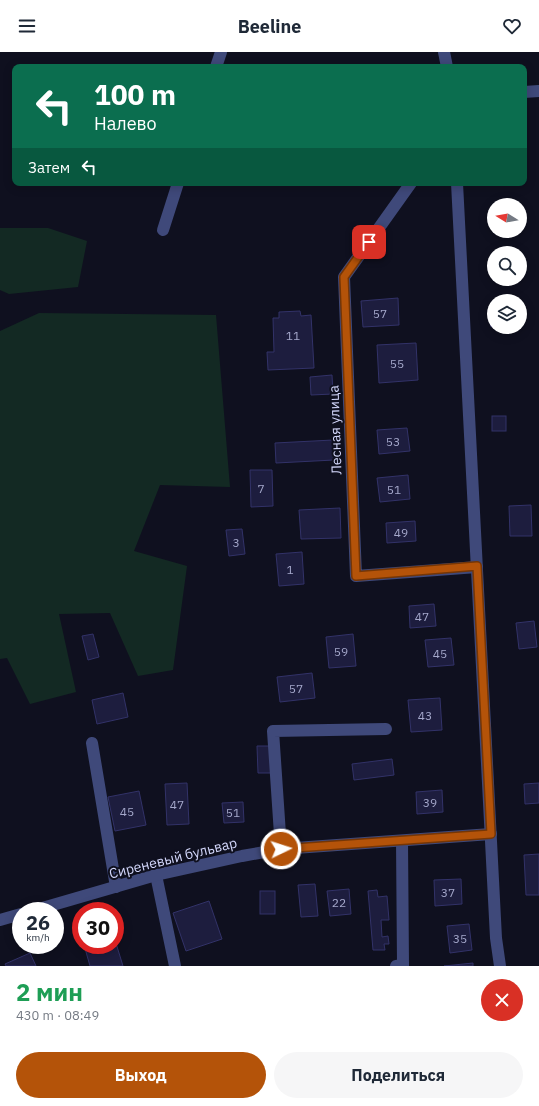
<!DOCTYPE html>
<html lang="ru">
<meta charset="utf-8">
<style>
body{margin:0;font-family:"IBM Plex Sans",sans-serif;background:#f6f6f7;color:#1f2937;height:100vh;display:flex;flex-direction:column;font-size:15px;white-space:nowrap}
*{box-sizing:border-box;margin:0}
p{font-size:13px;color:#747a83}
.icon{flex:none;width:22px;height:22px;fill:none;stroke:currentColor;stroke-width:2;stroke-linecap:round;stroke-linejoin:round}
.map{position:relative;height:914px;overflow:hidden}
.details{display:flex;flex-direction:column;background:#fff;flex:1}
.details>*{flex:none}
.banner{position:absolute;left:12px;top:12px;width:515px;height:122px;border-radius:8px;box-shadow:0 2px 10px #0003;background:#0b6e4f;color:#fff;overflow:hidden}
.needle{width:26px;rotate:281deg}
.fabs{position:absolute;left:487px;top:146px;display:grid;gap:8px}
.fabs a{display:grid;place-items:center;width:40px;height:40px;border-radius:50%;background:#fff;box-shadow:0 2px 10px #0003;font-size:20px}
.speed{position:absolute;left:12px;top:850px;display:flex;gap:8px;font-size:20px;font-weight:700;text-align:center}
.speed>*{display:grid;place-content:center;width:52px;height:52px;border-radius:50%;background:#fff;box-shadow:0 2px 10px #0003;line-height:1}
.speed small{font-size:10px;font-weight:400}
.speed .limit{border:6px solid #d22;background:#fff;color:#111}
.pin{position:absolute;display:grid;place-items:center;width:34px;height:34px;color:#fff;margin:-17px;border-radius:8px;box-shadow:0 2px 6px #0006}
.me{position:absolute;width:44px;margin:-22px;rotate:86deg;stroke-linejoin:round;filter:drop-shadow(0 0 3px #0008)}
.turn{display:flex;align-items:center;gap:14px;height:84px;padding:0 16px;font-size:18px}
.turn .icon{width:52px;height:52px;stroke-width:2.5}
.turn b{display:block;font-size:28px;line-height:34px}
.then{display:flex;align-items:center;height:38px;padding:0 16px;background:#0003;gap:8px;font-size:15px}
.round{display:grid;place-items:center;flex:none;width:42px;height:42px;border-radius:21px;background:#f6f6f7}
.summary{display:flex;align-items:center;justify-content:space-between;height:68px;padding:0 16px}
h1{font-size:24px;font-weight:800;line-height:30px;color:#1e9e55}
.button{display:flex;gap:8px;margin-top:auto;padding:8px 16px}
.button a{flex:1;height:46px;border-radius:24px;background:#b45309;color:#fff;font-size:16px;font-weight:800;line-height:46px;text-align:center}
.button a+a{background:#f6f6f7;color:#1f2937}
header{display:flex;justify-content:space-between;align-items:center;height:52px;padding:0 16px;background:#fff;font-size:18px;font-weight:800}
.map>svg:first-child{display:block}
.green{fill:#132923}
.building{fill:#1d1d3e;stroke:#323268}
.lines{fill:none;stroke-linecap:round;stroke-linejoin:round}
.minor{stroke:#3f497a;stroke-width:12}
.route-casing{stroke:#753606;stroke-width:10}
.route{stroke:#b45309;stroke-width:7}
.labels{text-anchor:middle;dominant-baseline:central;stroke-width:4;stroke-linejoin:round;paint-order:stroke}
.number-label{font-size:12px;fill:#a5a8cb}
.street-label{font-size:14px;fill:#d2d6fa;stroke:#0f101f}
</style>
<header><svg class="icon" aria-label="menu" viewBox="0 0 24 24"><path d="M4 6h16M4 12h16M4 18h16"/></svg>Beeline<svg class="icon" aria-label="heart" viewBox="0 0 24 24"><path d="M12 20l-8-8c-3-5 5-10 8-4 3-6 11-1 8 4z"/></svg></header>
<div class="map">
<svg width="539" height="914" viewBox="0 0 539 914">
<rect width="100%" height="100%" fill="#0f101f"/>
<!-- green -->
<g class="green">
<polygon points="0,176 48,176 87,189 78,235 9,242 0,238"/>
<polygon points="39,261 216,263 230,435 160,433 134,499 187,514 173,618 138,624 110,561 59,562 76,640 30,652 7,606 0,607 0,279"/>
</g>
<!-- building -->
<g class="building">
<polygon points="398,246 399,273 363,275 361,249"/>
<polygon points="300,259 301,264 311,263 314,316 268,318 267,300 274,300 273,266 279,266 279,260"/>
<polygon points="494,264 494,274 491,275 489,265"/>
<polygon points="416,291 418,328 379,331 377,293"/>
<polygon points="332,323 333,342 311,343 310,325"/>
<rect x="492" y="364" width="14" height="15"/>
<polygon points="407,376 410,399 379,402 377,378"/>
<polygon points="333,388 334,408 276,411 275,391"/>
<polygon points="250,418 272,418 273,454 251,455"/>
<polygon points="408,423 410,447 380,450 377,426"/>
<polygon points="531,453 532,484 510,484 509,454"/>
<polygon points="340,456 341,486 301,487 299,458"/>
<polygon points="415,469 416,489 387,491 386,471"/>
<polygon points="242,477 245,502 229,504 226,478"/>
<polygon points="302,500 304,532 279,534 276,502"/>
<polygon points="434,552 436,574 410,576 409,554"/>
<polygon points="534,569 537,595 519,597 516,571"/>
<polygon points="93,582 99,605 88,608 82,584"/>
<polygon points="353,582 356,614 329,616 326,585"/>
<polygon points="451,586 454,613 428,615 425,588"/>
<polygon points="312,621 315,646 280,650 277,625"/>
<polygon points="123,641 128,665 97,672 92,648"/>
<polygon points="440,646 442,678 411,680 408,648"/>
<polygon points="257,694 273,694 274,721 258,721"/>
<polygon points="392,707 394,723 354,728 352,712"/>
<polygon points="187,731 189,772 167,773 165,732"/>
<polygon points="539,731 539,751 525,752 524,732"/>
<polygon points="442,738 443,760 417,762 416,740"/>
<polygon points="139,739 146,773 115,779 108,745"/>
<polygon points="243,750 244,770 224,771 222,751"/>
<polygon points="539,802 539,843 526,843 524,803"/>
<polygon points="461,827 462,852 435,854 434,828"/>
<polygon points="315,832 318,864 301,865 298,833"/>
<polygon points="349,837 351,862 330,864 327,839"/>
<polygon points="377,838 378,845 387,844 389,868 381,868 382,885 388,884 389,892 384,892 385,898 373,898 368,839"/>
<rect x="260" y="839" width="15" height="23"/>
<polygon points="209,849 222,887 186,899 173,861"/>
<polygon points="469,872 472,898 450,901 447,874"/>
<polygon points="115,888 123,914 90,914 84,893 115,893"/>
<polygon points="30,901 36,914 6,914 5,912"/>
<polygon points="473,911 473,914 444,914"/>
</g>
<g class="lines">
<!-- minor -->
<g class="minor">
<polyline points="444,0 447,15"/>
<polyline points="216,15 221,0"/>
<polyline points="524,40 539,39"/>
<polyline points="411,131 344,225 356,524 477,515"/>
<polyline points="457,131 496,886 500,914"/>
<polyline points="163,178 178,131"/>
<polyline points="92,691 116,835"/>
<polyline points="281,797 273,679 386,677"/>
<polyline points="156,823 175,914"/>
<polyline points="32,859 156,823 242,804 281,797 491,782"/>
<polyline points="0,868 21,862"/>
<polyline points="396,914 403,913 402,789"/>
</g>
</g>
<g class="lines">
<!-- route casing -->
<g class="route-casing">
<polyline id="route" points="281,797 491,782 477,514 356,524 344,225 369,190"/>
</g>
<!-- route -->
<use href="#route" class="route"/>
</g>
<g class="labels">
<!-- number labels -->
<g class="number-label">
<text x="380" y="261">57</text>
<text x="293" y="283">11</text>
<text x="397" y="311">55</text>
<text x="393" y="389">53</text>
<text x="261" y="436">7</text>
<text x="394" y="437">51</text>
<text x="401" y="480">49</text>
<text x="236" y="490">3</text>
<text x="290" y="517">1</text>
<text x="422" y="564">47</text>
<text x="341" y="599">59</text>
<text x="440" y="601">45</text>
<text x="296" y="636">57</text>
<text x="425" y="663">43</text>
<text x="430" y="750">39</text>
<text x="177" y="752">47</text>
<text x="127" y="759">45</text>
<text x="233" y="760">51</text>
<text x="448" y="840">37</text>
<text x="339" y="850">22</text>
<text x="460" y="886">35</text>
</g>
<!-- street labels -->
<g class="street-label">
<text transform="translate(335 378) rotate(-92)">Лесная улица</text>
<text transform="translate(173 806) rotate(-14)">Сиреневый бульвар</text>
</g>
</g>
</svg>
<div class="fabs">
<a><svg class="needle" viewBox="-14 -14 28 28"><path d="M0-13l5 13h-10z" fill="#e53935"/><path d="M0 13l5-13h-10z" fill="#747a83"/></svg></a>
<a><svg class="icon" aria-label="search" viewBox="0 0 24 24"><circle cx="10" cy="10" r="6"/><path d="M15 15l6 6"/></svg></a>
<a><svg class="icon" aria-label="layers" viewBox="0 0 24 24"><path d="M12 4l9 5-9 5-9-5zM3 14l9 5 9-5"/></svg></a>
</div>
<div class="speed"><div>26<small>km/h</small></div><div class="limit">30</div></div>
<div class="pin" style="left:369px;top:190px;background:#d93025"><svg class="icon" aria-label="arrive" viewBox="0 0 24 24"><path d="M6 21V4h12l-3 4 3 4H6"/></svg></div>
<svg class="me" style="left:281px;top:797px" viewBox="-20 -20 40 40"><circle r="17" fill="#b45309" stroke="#fff" stroke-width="3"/><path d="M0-11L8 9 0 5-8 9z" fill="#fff"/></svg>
<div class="banner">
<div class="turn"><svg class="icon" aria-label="left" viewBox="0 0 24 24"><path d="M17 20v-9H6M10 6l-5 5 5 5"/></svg><div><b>100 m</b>Налево</div></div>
<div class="then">Затем<svg class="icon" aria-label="left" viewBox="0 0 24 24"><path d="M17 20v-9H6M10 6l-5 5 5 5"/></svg></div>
</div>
</div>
<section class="details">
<div class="summary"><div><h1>2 мин</h1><p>430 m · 08:49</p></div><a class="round" style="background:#d93025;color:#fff"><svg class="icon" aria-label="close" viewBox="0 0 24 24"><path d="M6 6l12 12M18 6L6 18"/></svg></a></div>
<div class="button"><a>Выход</a><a>Поделиться</a></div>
</section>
